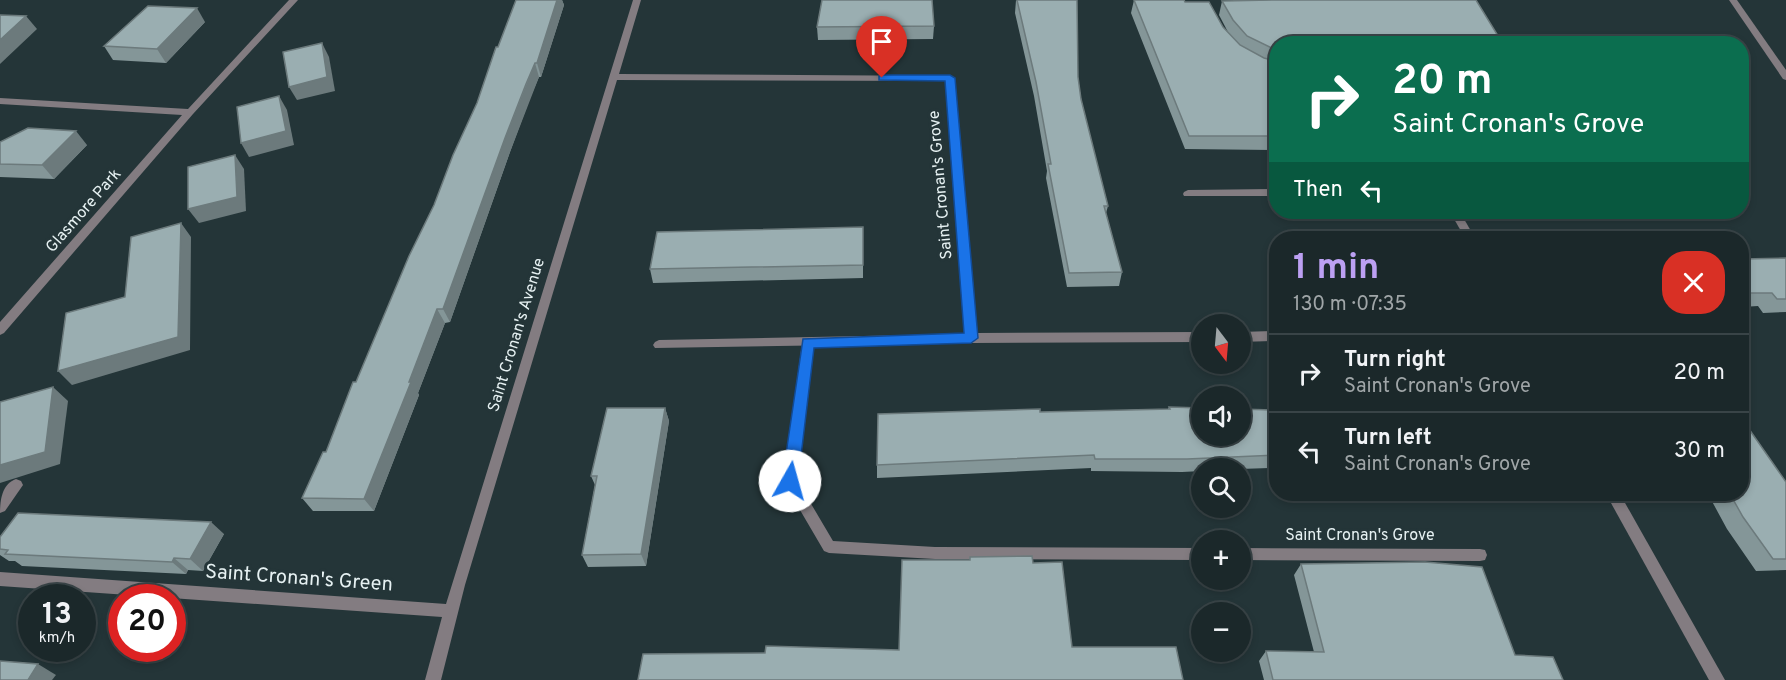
<!DOCTYPE html>
<meta charset="utf-8">
<style>
body{margin:0;font-family:Overpass,sans-serif;background:#283436;color:#f1f3f6;height:100vh;display:flex;flex-direction:column;font-size:22px;white-space:nowrap}
*{box-sizing:border-box;margin:0}
p{font-size:20px;color:#a0a6a8}
.icon{flex:none;width:33px;height:33px;fill:none;stroke:currentColor;stroke-width:2;stroke-linecap:round;stroke-linejoin:round}
.map{position:relative;flex:1;overflow:hidden}
.details{position:absolute;left:1269px;top:231px;width:480px;height:270px;display:flex;flex-direction:column;background:#1b282a;border-radius:24px;box-shadow:0 3px 9px #0003,0 0 0 2px #394447}
.details>*{flex:none}
.banner{position:absolute;left:1269px;top:36px;width:480px;height:183px;border-radius:24px;box-shadow:0 3px 9px #0003,0 0 0 2px #394447;background:#0b6e4f;color:#fff;overflow:hidden}
.needle{width:39px;rotate:164deg}
.tools{position:absolute;left:1191px;top:314px;display:grid;gap:12px}
.tools a{display:grid;place-items:center;width:60px;height:60px;border-radius:50%;background:#1b282a;box-shadow:0 3px 9px #0003,0 0 0 2px #394447;font-size:30px}
.speed{position:absolute;left:18px;top:584px;display:flex;gap:12px;font-size:30px;font-weight:700;text-align:center}
.speed>*{display:grid;place-content:center;width:78px;height:78px;border-radius:50%;background:#1b282a;box-shadow:0 3px 9px #0003,0 0 0 2px #394447;line-height:1}
.speed small{font-size:15px;font-weight:400}
.speed .limit{border:9px solid #d22;background:#fff;color:#111}
.pin{position:absolute;display:grid;place-items:center;width:51px;height:51px;color:#fff;margin:-62px -26px;border-radius:50% 50% 50% 0;rotate:-45deg;box-shadow:0 0 6px #0007}
.pin .icon{rotate:45deg}
.me{position:absolute;width:66px;margin:-33px;rotate:7deg;stroke-linejoin:round;filter:drop-shadow(0 0 4px #0008)}
.turn{display:flex;align-items:center;gap:21px;height:126px;padding:0 24px;font-size:27px}
.turn .icon{width:78px;height:78px;stroke-width:2.5}
.turn b{display:block;font-size:42px;line-height:51px}
.then{display:flex;align-items:center;height:57px;padding:0 24px;background:#0003;gap:12px;font-size:22px}
.round{display:grid;place-items:center;flex:none;width:63px;height:63px;border-radius:24px;background:#283436}
.headline{display:flex;align-items:center;justify-content:space-between;height:102px;padding:0 24px}
h1{font-size:36px;font-weight:700;line-height:45px;color:#bca0f2}
ul{padding:0;list-style:none}
li{display:flex;align-items:center;gap:18px;height:78px;padding:0 24px;border-top:2px solid #394447}
li div{flex:1}
li b{display:block;font-size:22px}
li em{font-style:normal}
.map>svg:first-child{display:block}
.lines{fill:none;stroke-linecap:round;stroke-linejoin:round}
.service{fill:#837c81;fill-rule:evenodd}
.minor{fill:#837c81;fill-rule:evenodd}
.tertiary{fill:#837c81;fill-rule:evenodd}
.wall{fill:#849698}
.shaded-wall{fill:#6c7a7c}
.building{fill:#9aaeb1;stroke:#6c7a7c;stroke-width:1.5}
.route{fill:#1a73e8;stroke:#114b97;stroke-width:1.5}
.labels{text-anchor:middle;dominant-baseline:central;stroke-width:6;stroke-linejoin:round;paint-order:stroke}
.street-label{font-size:16px;fill:#e6f1f2;stroke:#243538}
.near-street-label{font-size:20px;fill:#e6f1f2;stroke:#243538}
</style>
<div class="map">
<svg width="1786" height="680" viewBox="0 0 1786 680">
<rect width="100%" height="100%" fill="#243538"/>
<g class="lines">
<!-- service -->
<g class="service">
<polygon points="808,338 812,340 814,343 797,480 833,541 935,547 1202,548 1202,560 935,559 829,553 824,551 783,481 802,343 804,340"/>
<polygon points="1240,548 1480,549 1485,550 1487,555 1485,560 1480,561 1240,560"/>
</g>
<!-- minor -->
<g class="minor">
<polygon points="289,0 298,0 193,114 4,333 0,335 0,322 182,115 0,104 0,98 188,109"/>
<polygon points="633,0 641,0 619,74 953,76 977,333 1202,332 1202,342 971,343 655,348 653,345 655,342 659,340 965,334 946,81 617,80 465,585 441,680 425,680 442,617 0,586 0,572 446,604"/>
<polygon points="1188,190 1276,189 1276,196 1184,196 1183,194 1184,192"/>
<polygon points="1450,212 1460,212 1475,238 1465,238"/>
<polygon points="1276,331 1276,341 1240,342 1240,332"/>
<path d="M16,479L21,481L23,485L5,511L0,513C0,500 2,484 16,479Z"/>
<polygon points="1606,494 1620,494 1725,680 1709,680"/>
</g>
<!-- tertiary -->
<polygon class="tertiary" points="1729,0 1737,0 1786,70 1786,80 1783,79"/>
</g>
<!-- wall -->
<g class="wall">
<polygon points="516,0 562,0 564,5 541,77 539,77 530,98 510,152 450,322 445,323 418,393 419,395 374,511 313,511 302,498 326,452 434,205 477,103"/>
<polygon points="1016,0 1078,77 1081,99 1108,206 1106,213 1122,272 1119,286 1067,287 1046,178 1047,171 1034,96 1015,13"/>
<polygon points="1134,0 1223,27 1229,34 1219,15 1222,1 1276,44 1276,150 1185,149 1131,13"/>
<polygon points="205,22 166,63 113,60 104,46"/>
<polygon points="934,26 933,39 818,40 817,27"/>
<polygon points="0,142 87,145 54,179 0,177"/>
<polygon points="863,241 863,278 653,283 650,269"/>
<polygon points="1786,258 1786,312 1763,313 1758,306 1742,307 1742,259"/>
<polygon points="1169,407 1276,410 1276,469 1269,468 1240,469 1240,468 1202,468 1202,471 1182,472 1091,471 1091,468 877,478 877,465 1040,412 1168,409"/>
<polygon points="665,408 669,421 646,566 588,567 582,555 595,485 591,476"/>
<polygon points="1781,477 1786,482 1786,570 1756,571 1727,529 1708,494 1742,494"/>
<polygon points="224,534 203,571 188,570 186,574 22,566 15,561 9,561 0,555 0,537"/>
<polygon points="1301,564 1515,655 1563,680 1264,680 1259,661 1266,651 1314,652 1294,575"/>
</g>
<!-- shaded-wall -->
<g class="shaded-wall">
<polygon points="557,0 562,0 564,5 541,77 537,63"/>
<polygon points="197,8 205,22 166,63 157,49"/>
<polygon points="26,16 37,29 0,64 0,40"/>
<polygon points="322,43 329,57 335,91 297,100 289,87"/>
<polygon points="535,63 539,77 510,152 450,322 443,309 505,138"/>
<polygon points="279,96 287,110 294,145 249,157 241,143"/>
<polygon points="76,131 87,145 54,179 42,165"/>
<polygon points="235,155 244,169 246,211 199,223 188,209"/>
<polygon points="181,223 191,237 190,350 72,385 58,371 178,337"/>
<polygon points="437,309 445,323 418,393 419,395 374,511 364,499"/>
<polygon points="53,387 68,401 60,464 0,483 0,465"/>
<polygon points="665,408 669,421 646,566 641,554"/>
<polygon points="211,522 224,534 203,571 190,559"/>
<polygon points="174,558 188,570 186,574 172,562"/>
<polygon points="38,664 56,675 52,680 28,680"/>
</g>
<!-- building -->
<g class="building">
<polygon points="516,0 557,0 537,63 535,63 526,84 505,138 443,309 437,309 409,382 411,382 364,499 302,498 323,452 326,452 353,382 356,382 409,256 434,205 453,155 477,103 496,47 498,47"/>
<polygon points="822,0 932,0 934,26 817,27"/>
<polygon points="1017,0 1077,0 1078,77 1081,99 1108,206 1104,206 1122,272 1069,273 1048,164 1051,164 1036,82"/>
<polygon points="1134,0 1184,0 1185,2 1209,2 1223,27 1240,45 1264,58 1276,61 1276,136 1189,136"/>
<polygon points="1276,0 1476,0 1503,44 1276,44 1276,50 1247,36 1233,20 1222,1"/>
<polygon points="148,6 197,8 157,49 104,46"/>
<polygon points="0,15 26,16 0,40"/>
<polygon points="322,43 327,77 289,87 283,52"/>
<polygon points="279,96 286,131 241,143 237,107"/>
<polygon points="28,128 76,131 42,165 0,164 0,142"/>
<polygon points="235,155 237,197 188,209 188,167"/>
<polygon points="181,223 178,337 58,371 66,313 125,297 131,237"/>
<polygon points="863,227 863,265 650,269 657,232"/>
<polygon points="1338,233 1401,233 1404,238 1340,238"/>
<polygon points="1786,258 1786,299 1777,299 1772,293 1742,293 1742,259"/>
<polygon points="53,387 45,452 0,465 0,402"/>
<polygon points="1169,407 1202,408 1202,435 1240,435 1240,409 1276,410 1276,455 1187,459 1095,459 1094,455 877,465 878,414 1040,409 1040,412 1170,409"/>
<polygon points="607,408 665,408 641,554 582,555 597,476 591,476"/>
<polygon points="1742,419 1786,482 1786,559 1773,559 1743,517 1730,494 1742,494"/>
<polygon points="18,513 211,522 190,559 174,558 172,562 5,554 8,550 0,549 0,537"/>
<polygon points="1032,556 1033,563 1062,562 1072,647 1176,647 1183,680 638,680 643,654 765,653 766,646 899,650 902,560 970,560 970,557"/>
<polygon points="1425,562 1482,567 1515,655 1553,657 1563,680 1273,680 1266,651 1324,652 1301,564"/>
<polygon points="0,661 38,664 28,680 0,680"/>
</g>
<!-- route -->
<polygon class="route" points="882,75 950,75 955,78 978,338 971,343 814,348 798,481 795,486 790,488 785,486 782,481 803,339 964,333 945,81 879,80 879,76"/>
<g class="labels">
<!-- street labels -->
<g class="street-label">
<text transform="translate(941 185) rotate(-95)">Saint Cronan's Grove</text>
<text transform="translate(84 211) rotate(-49)">Glasmore Park</text>
<text transform="translate(517 335) rotate(-73)">Saint Cronan's Avenue</text>
<text x="1360" y="536">Saint Cronan's Grove</text>
</g>
<!-- near-street labels -->
<g class="near-street-label">
<text transform="translate(299 579) rotate(4)">Saint Cronan's Green</text>
</g>
</g>
</svg>
<div class="tools">
<a><svg class="needle" viewBox="-14 -14 28 28"><path d="M0-13l5 13h-10z" fill="#e53935"/><path d="M0 13l5-13h-10z" fill="#a0a6a8"/></svg></a>
<a><svg class="icon" aria-label="sound" viewBox="0 0 24 24"><path d="M4 9h4l5-4v14l-5-4H4zM17 9q2 3 0 6"/></svg></a>
<a><svg class="icon" aria-label="search" viewBox="0 0 24 24"><circle cx="10" cy="10" r="6"/><path d="M15 15l6 6"/></svg></a>
<a>+</a>
<a>−</a>
</div>
<div class="speed"><div>13<small>km/h</small></div><div class="limit">20</div></div>
<div class="pin" style="left:882px;top:78px;background:#d93025"><svg class="icon" aria-label="arrive" viewBox="0 0 24 24"><path d="M6 21V4h12l-3 4 3 4H6"/></svg></div>
<svg class="me" style="left:790px;top:481px" viewBox="-20 -20 40 40"><circle r="19" fill="#fff"/><path d="M0-13L10 11 0 6-10 11z" fill="#1a73e8"/></svg>
<div class="banner">
<div class="turn"><svg class="icon" aria-label="right" viewBox="0 0 24 24"><path d="M7 20v-9h11M14 6l5 5-5 5"/></svg><div><b>20 m</b>Saint Cronan's Grove</div></div>
<div class="then">Then<svg class="icon" aria-label="left" viewBox="0 0 24 24"><path d="M17 20v-9H6M10 6l-5 5 5 5"/></svg></div>
</div>
<section class="details">
<div class="headline"><div><h1>1 min</h1><p>130 m · 07:35</p></div><a class="round" style="background:#d93025;color:#fff"><svg class="icon" aria-label="close" viewBox="0 0 24 24"><path d="M6 6l12 12M18 6L6 18"/></svg></a></div>
<ul>
<li><svg class="icon" aria-label="right" viewBox="0 0 24 24"><path d="M7 20v-9h11M14 6l5 5-5 5"/></svg><div><b>Turn right</b><p>Saint Cronan's Grove</p></div><em>20 m</em></li>
<li><svg class="icon" aria-label="left" viewBox="0 0 24 24"><path d="M17 20v-9H6M10 6l-5 5 5 5"/></svg><div><b>Turn left</b><p>Saint Cronan's Grove</p></div><em>30 m</em></li>
</ul>
</section>
</div>
